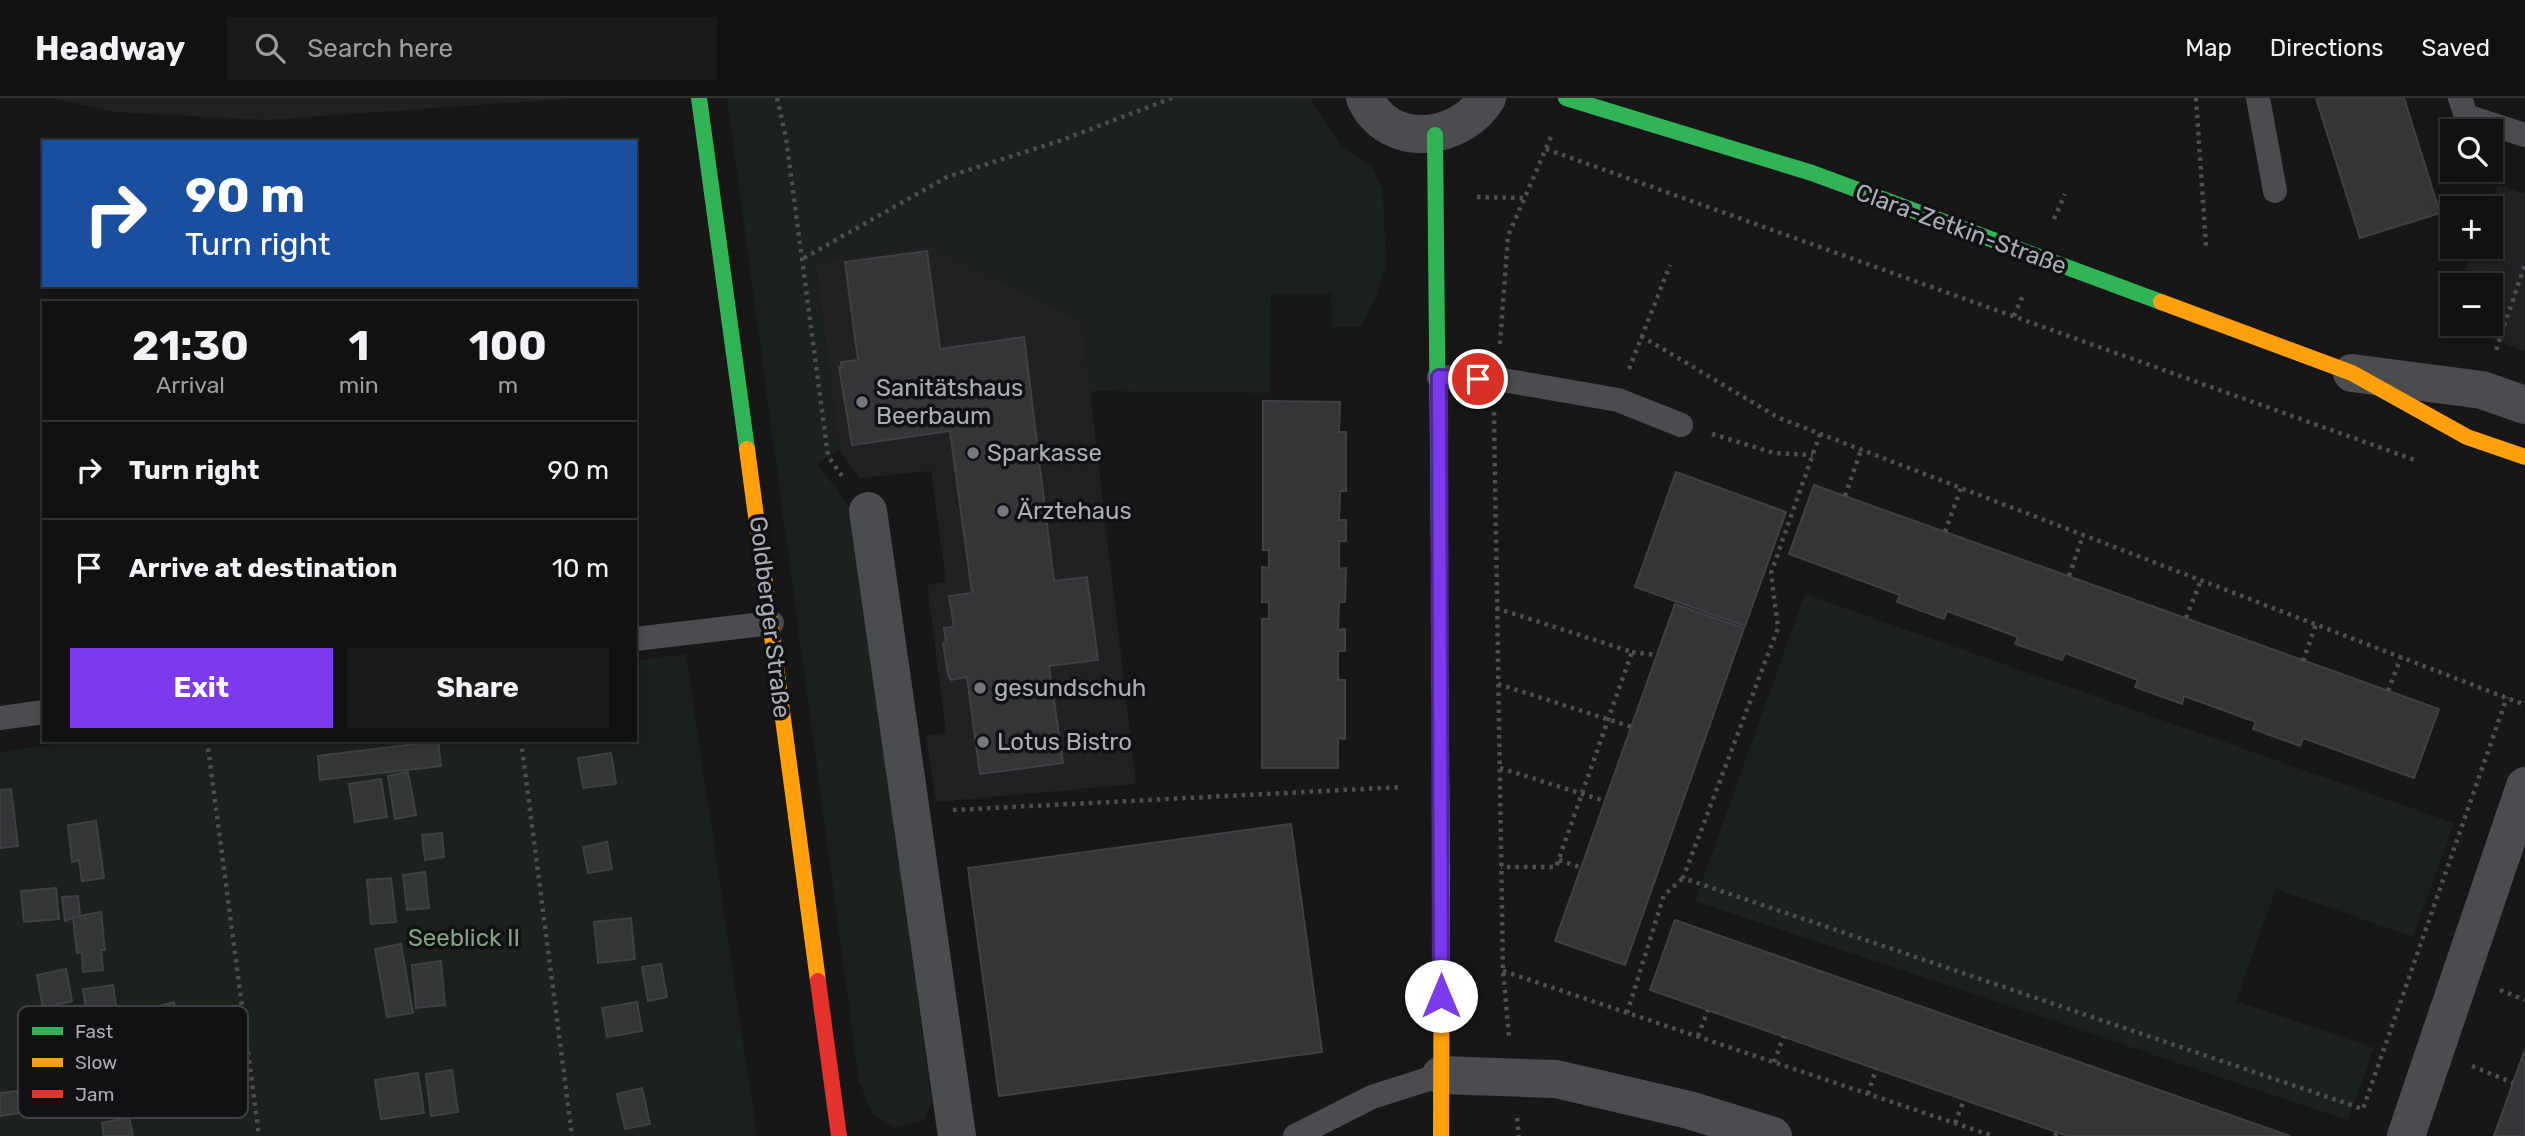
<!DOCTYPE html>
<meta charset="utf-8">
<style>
body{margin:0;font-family:Rubik,sans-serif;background:#1a1a1a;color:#f1f3f6;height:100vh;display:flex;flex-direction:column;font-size:26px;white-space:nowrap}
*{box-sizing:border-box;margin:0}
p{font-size:23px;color:#9c9d9f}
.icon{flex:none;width:38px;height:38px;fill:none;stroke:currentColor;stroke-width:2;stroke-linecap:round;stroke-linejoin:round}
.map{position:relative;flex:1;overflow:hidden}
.side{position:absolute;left:42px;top:203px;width:595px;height:441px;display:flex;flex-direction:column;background:#111;border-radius:0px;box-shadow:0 4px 10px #0003,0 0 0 2px #303131}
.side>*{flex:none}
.guide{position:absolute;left:42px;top:42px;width:595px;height:147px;border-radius:0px;box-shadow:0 4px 10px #0003,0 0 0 2px #303131;background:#1a4fa0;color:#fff;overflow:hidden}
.buttons{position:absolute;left:2440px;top:21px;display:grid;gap:14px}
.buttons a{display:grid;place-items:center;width:63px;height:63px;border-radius:0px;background:#111;box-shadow:0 4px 10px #0003,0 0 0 2px #303131;font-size:35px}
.pin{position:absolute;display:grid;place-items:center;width:60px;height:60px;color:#fff;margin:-30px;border:4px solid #fff;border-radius:50%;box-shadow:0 2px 7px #0007}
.me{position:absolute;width:77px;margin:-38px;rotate:0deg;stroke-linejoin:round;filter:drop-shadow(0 0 5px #0008)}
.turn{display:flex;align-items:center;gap:24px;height:147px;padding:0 28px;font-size:32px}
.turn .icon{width:91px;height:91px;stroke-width:2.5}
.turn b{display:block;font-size:49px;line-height:60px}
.eta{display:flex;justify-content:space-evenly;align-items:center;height:119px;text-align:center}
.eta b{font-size:42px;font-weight:700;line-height:49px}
.primary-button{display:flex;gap:14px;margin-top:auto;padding:14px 28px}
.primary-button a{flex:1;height:80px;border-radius:0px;background:#7c3aed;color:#fff;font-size:28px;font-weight:700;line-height:80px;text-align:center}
.primary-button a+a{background:#1a1a1a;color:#f1f3f6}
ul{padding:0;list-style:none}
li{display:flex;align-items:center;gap:21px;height:98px;padding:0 28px;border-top:2px solid #303131}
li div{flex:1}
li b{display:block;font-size:26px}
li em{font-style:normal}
header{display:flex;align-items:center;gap:42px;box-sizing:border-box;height:98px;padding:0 35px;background:#111;border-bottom:2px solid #303131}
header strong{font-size:33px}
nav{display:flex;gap:38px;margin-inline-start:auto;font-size:24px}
.search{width:490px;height:63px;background:#1a1a1a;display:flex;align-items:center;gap:18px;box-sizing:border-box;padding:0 24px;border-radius:0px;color:#9c9d9f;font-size:26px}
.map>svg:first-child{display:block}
.built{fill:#212124}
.green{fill:#1b211c}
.building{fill:#343537;stroke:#3f4043;stroke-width:2}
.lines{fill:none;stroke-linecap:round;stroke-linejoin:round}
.path{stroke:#4d4e52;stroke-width:4.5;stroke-dasharray:3.5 5;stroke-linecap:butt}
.lane{stroke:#4b4c50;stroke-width:24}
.street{stroke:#4b4c50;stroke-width:38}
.fast{stroke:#30b455;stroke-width:16}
.slow{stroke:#ff9f0a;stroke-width:16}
.jam{stroke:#e5322d;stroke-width:16}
.route-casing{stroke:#51269a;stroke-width:18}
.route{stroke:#7c3aed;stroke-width:12}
.poi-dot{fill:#757880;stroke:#111113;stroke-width:2.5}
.labels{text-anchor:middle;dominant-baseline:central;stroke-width:7;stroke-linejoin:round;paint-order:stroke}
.street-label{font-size:24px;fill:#a8adb8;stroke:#111113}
.poi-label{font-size:24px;fill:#a8adb8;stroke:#111113;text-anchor:start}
.park-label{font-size:24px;fill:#7fa381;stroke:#111113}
.key{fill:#111113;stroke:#3e4045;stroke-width:2}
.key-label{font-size:19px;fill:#a8adb8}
</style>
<header>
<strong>Headway</strong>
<div class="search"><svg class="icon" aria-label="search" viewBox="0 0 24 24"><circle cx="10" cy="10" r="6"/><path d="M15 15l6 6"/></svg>Search here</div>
<nav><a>Map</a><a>Directions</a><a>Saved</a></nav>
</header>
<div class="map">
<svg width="2525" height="1038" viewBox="0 0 2525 1038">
<rect width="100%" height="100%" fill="#171717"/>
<!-- built -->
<g class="built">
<polygon points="51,0 578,0 266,22 115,14"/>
<polygon points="2498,87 2525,96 2525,253 2446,225 2452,211 2452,226 2490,226 2490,187 2460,187 2475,149 2490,149 2489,110"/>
<polygon points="935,148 1082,224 1136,686 936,704 926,638 946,635 927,487 946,484 931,373 859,380 839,353 815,164"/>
</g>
<!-- green -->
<g class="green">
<polygon points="727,0 1310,0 1342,49 1373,70 1383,92 1386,166 1376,198 1361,229 1332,229 1331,196 1271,196 1270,295 1089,293 1082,224 935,148 815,164 839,353 817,365 850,410 932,1004 923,1023 896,1030 872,1015 859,983"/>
<polygon points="1805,496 2454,725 2413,839 2276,791 2236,903 2374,950 2348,1022 1695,803"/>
<polygon points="686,556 757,1038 0,1038 0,654 83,642 635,642 635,563"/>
</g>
<!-- building -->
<g class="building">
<polygon points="2316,0 2404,0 2440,115 2360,140"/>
<polygon points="927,153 940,251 1024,239 1054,483 1087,479 1098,562 1049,568 1063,665 980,676 967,579 951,582 948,577 943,545 946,544 944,530 954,529 949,498 972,495 950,333 852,347 839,269 842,269 841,264 858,262 845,164"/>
<polygon points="1263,303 1340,304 1339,334 1346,334 1346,393 1340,393 1339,422 1346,422 1346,443 1339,443 1339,471 1346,470 1345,504 1339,504 1338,532 1345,531 1345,553 1338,553 1338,582 1345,582 1345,641 1338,640 1338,670 1262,670 1262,521 1269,521 1269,504 1262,504 1262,469 1269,470 1269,452 1263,452"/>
<polygon points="1676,374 1786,414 1745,528 1635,489"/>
<polygon points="1814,387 2439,611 2414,680 2303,640 2300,648 2253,631 2256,624 2184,598 2182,606 2135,589 2138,582 2065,555 2062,562 2015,546 2018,539 1947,513 1944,521 1897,504 1900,497 1789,456"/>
<polygon points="1675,506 1744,530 1625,867 1555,843"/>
<polygon points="415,642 438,642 441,668 320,682 318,658 416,646"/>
<polygon points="611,655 616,686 583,690 578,660"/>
<polygon points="408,674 416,717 395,721 388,678"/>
<polygon points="381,681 387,719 355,724 349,686"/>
<polygon points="11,691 18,748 0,750 0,692"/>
<polygon points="96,723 104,780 82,783 79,762 72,764 68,727"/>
<polygon points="1291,726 1322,954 999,998 968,770"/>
<polygon points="442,735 444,759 425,762 422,737"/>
<polygon points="607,744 612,771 588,775 583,749"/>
<polygon points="425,774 429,810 407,812 403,777"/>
<polygon points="391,780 396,824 371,826 367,782"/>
<polygon points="56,790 59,821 24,824 21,793"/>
<polygon points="78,798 80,817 65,823 62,799"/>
<polygon points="101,814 105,852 101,852 103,872 83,874 82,854 77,855 73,819"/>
<polygon points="631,820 635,861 598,865 594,824"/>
<polygon points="1675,822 2290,1038 2068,1038 1650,892"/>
<polygon points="401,846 413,915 387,919 375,851"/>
<polygon points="441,863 445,907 416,910 412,867"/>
<polygon points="661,866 667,899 648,903 642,869"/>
<polygon points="66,871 72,903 43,910 37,877"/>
<polygon points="113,887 125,967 95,971 83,891"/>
<polygon points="174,904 179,930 167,932 162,907"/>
<polygon points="637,904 642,933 607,939 602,910"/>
<polygon points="2525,951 2525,1038 2494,1038 2513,985"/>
<polygon points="452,972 458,1014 431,1018 426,976"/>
<polygon points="418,975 424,1015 381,1021 375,982"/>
<polygon points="642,990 650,1026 625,1031 617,996"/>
<polygon points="17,993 20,1015 0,1018 0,995"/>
<polygon points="129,1019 133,1038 104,1038 102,1025"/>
</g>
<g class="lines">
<!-- path -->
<g class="path">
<polyline points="777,0 786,40 828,358 844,381"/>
<polyline points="2196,0 2206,148"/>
<polyline points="1546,51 2415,362"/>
<polyline points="1477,99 1524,100"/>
<polyline points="2054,121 2065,96"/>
<polyline points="804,160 947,79 1062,42 1172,0"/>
<polyline points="2014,218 2023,197"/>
<polyline points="1641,238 1779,320 2525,607"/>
<polyline points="1500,246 1508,138 1551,39"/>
<polyline points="2496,252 2525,166"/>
<polyline points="1629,271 1670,167"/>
<polyline points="1494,314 1503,873 1509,938"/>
<polyline points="1712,336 1774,355 1813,357"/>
<polyline points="1820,336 1771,475 1778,530 1683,780 2363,1011 2507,599"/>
<polyline points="1845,398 1861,352"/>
<polyline points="1945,434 1961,390"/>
<polyline points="2069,478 2083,437"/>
<polyline points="1496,510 1632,554 1556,769 1501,769"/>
<polyline points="2186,520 2201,482"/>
<polyline points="1632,554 1657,557"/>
<polyline points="2303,563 2316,526"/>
<polyline points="1498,586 1632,629"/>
<polyline points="2388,593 2401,559"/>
<polyline points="207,642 259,1038"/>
<polyline points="521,642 572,1038"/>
<polyline points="1500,670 1605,703"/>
<polyline points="953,712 1403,689"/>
<polyline points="1559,762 1582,770"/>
<polyline points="1503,873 1993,1038"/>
<polyline points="2500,892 2525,902"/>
<polyline points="1627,915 1664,797 1683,780"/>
<polyline points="1698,938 1708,912"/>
<polyline points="1774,964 1784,938"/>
<polyline points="2472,968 2513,985"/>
<polyline points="1868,996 1876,971"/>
<polyline points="1517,1020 1519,1038"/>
<polyline points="1955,1025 1964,1002"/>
<polyline points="2055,1038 2057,1034"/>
</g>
<!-- lane -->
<g class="lane">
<polyline points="2258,0 2275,93"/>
<polyline points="2460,0 2466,18 2525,37"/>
<polyline points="1439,279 1497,281 1618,302 1681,327"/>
<polyline points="635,541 772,525"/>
<polyline points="0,620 44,614"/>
<polyline points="1295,1038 1372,999 1441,977"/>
</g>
<!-- street -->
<g class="street">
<path d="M1365,0C1389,53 1461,43 1487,0"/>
<polyline points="2352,275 2482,292 2525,307"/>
<polyline points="868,413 957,1038"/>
<polyline points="1441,977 1556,981 1689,1012 1773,1038"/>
<polyline points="2406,1038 2525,688"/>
</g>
<!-- fast -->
<g class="fast">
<polyline points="699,0 747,351"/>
<polyline points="1566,0 1812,75 2161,204"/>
<polyline points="1435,37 1442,770"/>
</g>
<!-- slow -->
<g class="slow">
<polyline points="2161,204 2352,275 2467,339 2525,359"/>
<polyline points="747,351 818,883"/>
<polyline points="1441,1038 1442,770"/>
</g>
<!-- jam -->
<polyline class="jam" points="818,883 839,1038"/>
</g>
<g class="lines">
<!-- route casing -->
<g class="route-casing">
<polyline id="route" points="1441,898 1439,279 1478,281"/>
</g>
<!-- route -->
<use href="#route" class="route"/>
</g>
<!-- markers -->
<g class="poi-dot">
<circle cx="862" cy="304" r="7"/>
<circle cx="973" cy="355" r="7"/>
<circle cx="1003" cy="413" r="7"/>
<circle cx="980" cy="590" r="7"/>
<circle cx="983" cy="644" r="7"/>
</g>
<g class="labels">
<!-- street labels -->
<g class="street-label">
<text transform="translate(1961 131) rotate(20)">Clara-Zetkin-Straße</text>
<text transform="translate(770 519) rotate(83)">Goldberger Straße</text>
</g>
<!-- poi labels -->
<g class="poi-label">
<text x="876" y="290">Sanitätshaus<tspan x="876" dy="28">Beerbaum</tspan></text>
<text x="987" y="355">Sparkasse</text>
<text x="1017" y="413">Ärztehaus</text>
<text x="994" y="590">gesundschuh</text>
<text x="997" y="644">Lotus Bistro</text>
</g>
<!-- park labels -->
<g class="park-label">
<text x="464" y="840">Seeblick II</text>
</g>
</g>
<!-- legend -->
<rect x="18" y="908" width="230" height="112" rx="10" class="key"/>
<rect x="32" y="929" width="31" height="8" fill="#30b455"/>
<rect x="32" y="960" width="31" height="9" fill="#ff9f0a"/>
<rect x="32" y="992" width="31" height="8" fill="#e5322d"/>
<g class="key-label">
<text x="75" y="940">Fast</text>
<text x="75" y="971">Slow</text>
<text x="75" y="1003">Jam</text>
</g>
</svg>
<div class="buttons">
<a><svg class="icon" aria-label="search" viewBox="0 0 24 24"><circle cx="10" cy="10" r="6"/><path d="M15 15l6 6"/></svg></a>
<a>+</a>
<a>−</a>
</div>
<div class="pin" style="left:1478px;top:281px;background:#d93025"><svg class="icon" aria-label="arrive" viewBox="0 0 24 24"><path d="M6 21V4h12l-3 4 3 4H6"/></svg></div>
<svg class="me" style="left:1441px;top:898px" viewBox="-20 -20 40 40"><circle r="19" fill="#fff"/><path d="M0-13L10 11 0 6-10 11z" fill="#7c3aed"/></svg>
<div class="guide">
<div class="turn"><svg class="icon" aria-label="right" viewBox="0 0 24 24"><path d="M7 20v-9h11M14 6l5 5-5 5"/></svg><div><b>90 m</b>Turn right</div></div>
</div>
<section class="side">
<div class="eta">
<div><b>21:30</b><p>Arrival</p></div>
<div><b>1</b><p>min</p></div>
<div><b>100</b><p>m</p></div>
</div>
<ul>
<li><svg class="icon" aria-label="right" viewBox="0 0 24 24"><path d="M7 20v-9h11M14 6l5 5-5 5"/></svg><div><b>Turn right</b></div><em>90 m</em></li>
<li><svg class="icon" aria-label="arrive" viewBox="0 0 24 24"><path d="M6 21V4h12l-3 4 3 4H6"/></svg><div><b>Arrive at destination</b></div><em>10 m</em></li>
</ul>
<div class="primary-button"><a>Exit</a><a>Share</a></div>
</section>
</div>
